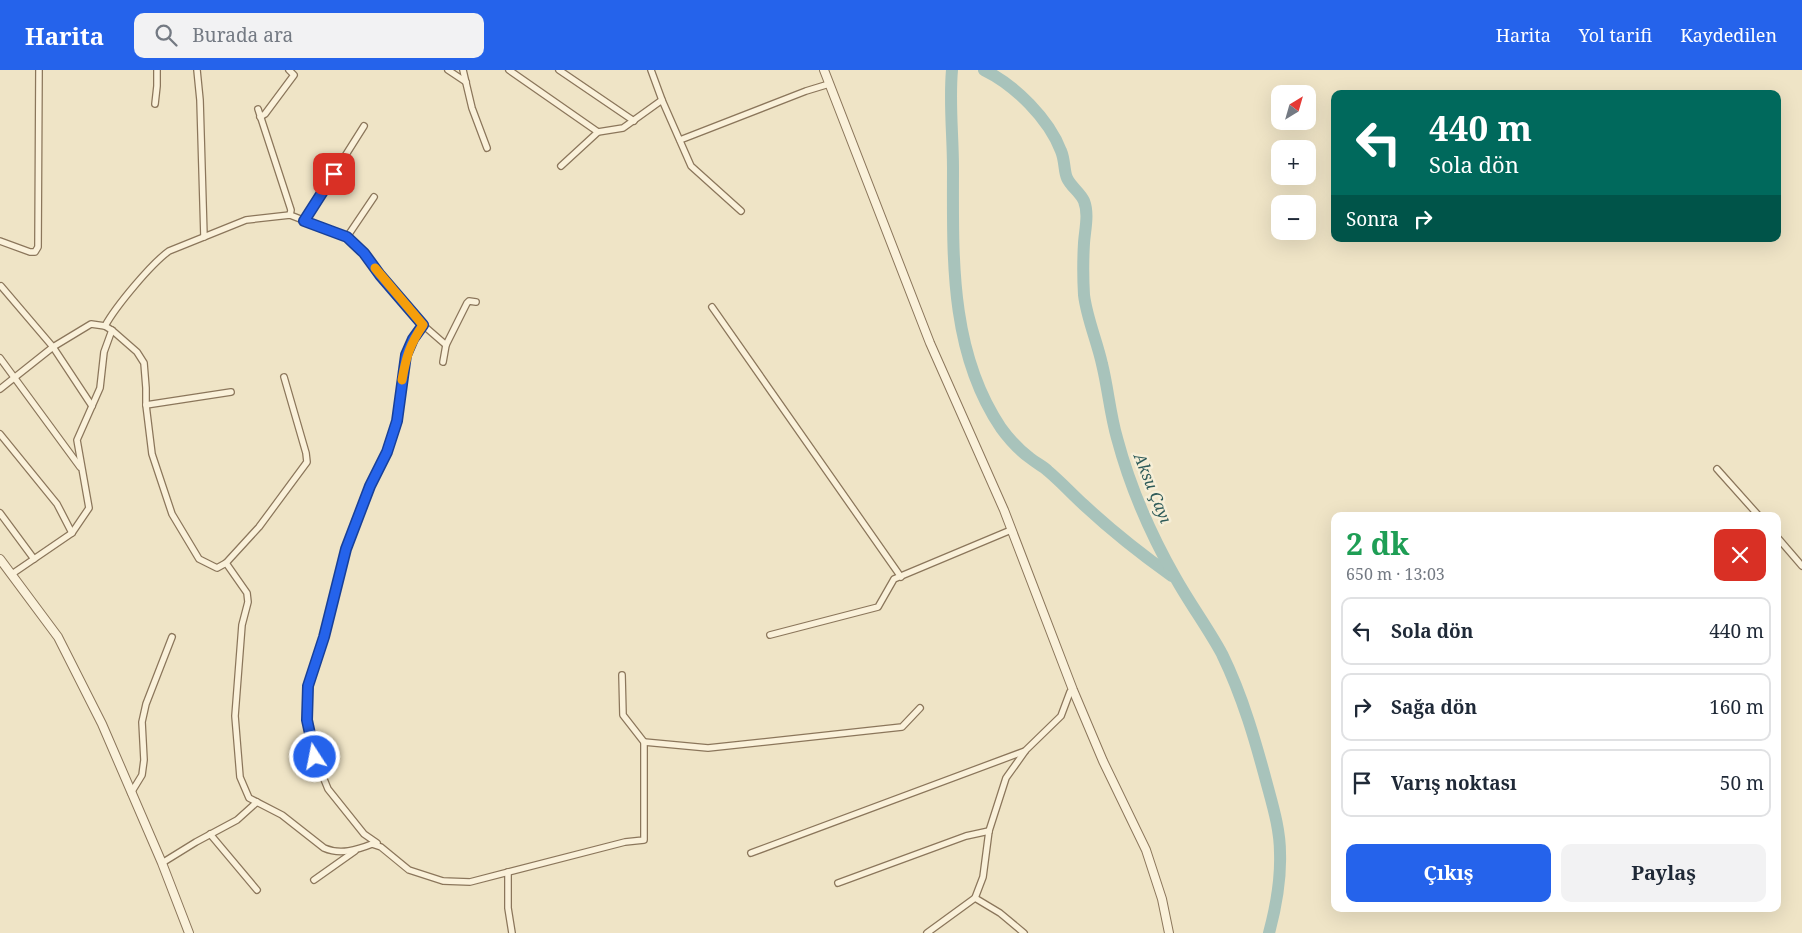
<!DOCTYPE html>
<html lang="tr">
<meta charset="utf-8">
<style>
body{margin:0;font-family:"Noto Serif",serif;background:#f2f2f3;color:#1f2937;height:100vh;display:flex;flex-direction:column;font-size:19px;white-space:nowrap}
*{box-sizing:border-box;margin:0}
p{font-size:16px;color:#747a83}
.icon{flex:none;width:28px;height:28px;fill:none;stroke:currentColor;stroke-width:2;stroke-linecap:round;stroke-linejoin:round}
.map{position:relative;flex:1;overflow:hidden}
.side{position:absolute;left:1331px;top:442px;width:450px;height:400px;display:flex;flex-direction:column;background:#fff;border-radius:10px;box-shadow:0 5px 20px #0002}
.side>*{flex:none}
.banner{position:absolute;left:1331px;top:20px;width:450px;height:152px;border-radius:10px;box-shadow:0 5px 20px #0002;background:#00695c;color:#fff;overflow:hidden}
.needle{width:32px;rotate:37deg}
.fabs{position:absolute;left:1271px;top:15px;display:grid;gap:10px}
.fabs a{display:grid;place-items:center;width:45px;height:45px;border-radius:10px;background:#fff;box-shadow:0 5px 20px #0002;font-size:25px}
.pin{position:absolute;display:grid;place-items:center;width:42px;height:42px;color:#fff;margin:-21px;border-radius:10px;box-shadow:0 2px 8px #0006}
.me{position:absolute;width:55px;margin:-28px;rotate:349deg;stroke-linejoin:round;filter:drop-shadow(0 0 4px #0008)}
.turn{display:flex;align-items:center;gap:18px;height:105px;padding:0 15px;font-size:22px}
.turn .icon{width:65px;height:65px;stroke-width:2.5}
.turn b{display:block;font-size:35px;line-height:42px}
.then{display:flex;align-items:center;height:48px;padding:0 15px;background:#0003;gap:10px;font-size:19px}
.round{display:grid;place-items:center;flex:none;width:52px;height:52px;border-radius:10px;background:#f2f2f3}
.headline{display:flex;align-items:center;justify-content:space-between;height:85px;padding:0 15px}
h1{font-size:30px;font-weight:700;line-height:38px;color:#1e9e55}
.primary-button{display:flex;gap:10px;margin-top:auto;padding:10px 15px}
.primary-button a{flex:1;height:58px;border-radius:10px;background:#2563eb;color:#fff;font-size:20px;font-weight:700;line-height:58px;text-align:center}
.primary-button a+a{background:#f2f2f3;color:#1f2937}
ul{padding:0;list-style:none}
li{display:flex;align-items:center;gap:15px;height:68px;margin:0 10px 8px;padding:0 5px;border:2px solid #e0e1e3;border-radius:10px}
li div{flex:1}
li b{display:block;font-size:19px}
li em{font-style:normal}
header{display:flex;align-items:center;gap:30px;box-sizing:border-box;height:70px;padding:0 25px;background:#2563eb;color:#fff}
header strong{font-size:24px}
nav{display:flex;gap:28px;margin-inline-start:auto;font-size:18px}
.search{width:350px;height:45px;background:#f2f2f3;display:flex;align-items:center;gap:12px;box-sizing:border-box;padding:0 18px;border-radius:10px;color:#747a83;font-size:19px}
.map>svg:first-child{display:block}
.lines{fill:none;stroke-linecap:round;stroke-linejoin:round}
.river{stroke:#a8c3bb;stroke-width:12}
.minor-casing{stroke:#8b765b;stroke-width:8}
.tertiary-casing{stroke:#8b765b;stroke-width:10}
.minor{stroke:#faf1da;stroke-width:5.5}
.tertiary{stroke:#faf1da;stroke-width:8}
.route-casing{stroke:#184099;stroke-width:12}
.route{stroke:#2563eb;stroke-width:9}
.slow{stroke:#f59e0b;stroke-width:9}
.labels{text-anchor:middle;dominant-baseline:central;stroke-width:5;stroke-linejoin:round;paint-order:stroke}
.water-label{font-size:16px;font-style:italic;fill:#2e5b59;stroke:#f6eed6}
</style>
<header>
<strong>Harita</strong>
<div class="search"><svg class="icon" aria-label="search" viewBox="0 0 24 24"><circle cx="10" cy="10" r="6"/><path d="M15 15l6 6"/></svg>Burada ara</div>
<nav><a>Harita</a><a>Yol tarifi</a><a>Kaydedilen</a></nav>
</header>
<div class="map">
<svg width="1802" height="863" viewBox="0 0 1802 863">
<rect width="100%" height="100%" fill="#efe4c6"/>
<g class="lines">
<!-- river -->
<g class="river">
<path d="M952,0C949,33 953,65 953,98C953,186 949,281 1001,358C1009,369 1019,380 1030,388C1036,393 1043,396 1048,401C1061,412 1072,424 1084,435C1112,461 1141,484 1172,506"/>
<path d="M984,0C1015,15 1049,49 1061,81C1065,90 1064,102 1067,108C1071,117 1080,122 1084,131C1089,144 1085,159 1084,173C1083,190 1083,208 1084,225C1087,249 1097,271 1102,294C1108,318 1110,344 1117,368C1130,417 1150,463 1175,507C1190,534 1208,558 1222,584C1243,627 1256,673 1268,718C1274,740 1280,761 1280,783C1281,810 1276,837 1269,863"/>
</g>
<!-- minor casing -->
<g class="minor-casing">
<g id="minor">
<polyline points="197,0 200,30 204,167"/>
<polyline points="448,0 466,12"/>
<polyline points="463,0 472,38 487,78"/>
<polyline points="509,0 598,62"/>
<polyline points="559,0 634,51"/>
<polyline points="651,0 662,30 691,96 741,141"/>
<polyline points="155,34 157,16 157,0"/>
<polyline points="258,39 291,140 290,145"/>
<polyline points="260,47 265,44 294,5 289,0"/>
<polyline points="680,70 806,21 829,14"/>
<polyline points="561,96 598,62 623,58 662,30"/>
<polyline points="304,151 364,56"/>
<polyline points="347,167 374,127"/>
<polyline points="0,171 30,182 35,182 38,177 39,0"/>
<polyline points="1,216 53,277 92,336"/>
<polyline points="712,237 901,507"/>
<polyline points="423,255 446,275"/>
<path d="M105,256C116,236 151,194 169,181L246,150L290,145L347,167L364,183L380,205L423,255L413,269L407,285L397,351L387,382L371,417L346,479L324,567L308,615L307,650L315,687L328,719L364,764L377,773"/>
<polyline points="0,288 80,397"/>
<polyline points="443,292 446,275 467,233 469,231 476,232"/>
<path d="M0,319L53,277L91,254L105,256L113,261L137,282L144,293L146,318V335L152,384L172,444L199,489L217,498L226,493L247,523L248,532L242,555L235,646L240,707L249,728L282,745L324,778C340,785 357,780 372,774L381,777L409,800L443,811L470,812L625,772L644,770V672L623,645L622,605"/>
<polyline points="146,335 231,322"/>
<polyline points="0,364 57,434 72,463"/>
<polyline points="1717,399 1759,446"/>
<polyline points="0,443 34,489"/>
<polyline points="1778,468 1802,496"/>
<polyline points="226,493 259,457 307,392 306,383 284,307"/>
<polyline points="12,504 72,463 89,438 77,370 100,318 104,282 112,260"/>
<polyline points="770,565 878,537 894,509 1011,460"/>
<polyline points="644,672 708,678 902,657 920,638"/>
<polyline points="131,723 142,705 144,690 142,652 146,634 172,567"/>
<polyline points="210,764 257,820"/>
<polyline points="751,783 1025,681"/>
<polyline points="162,793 196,772 237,750 257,732"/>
<polyline points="508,802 508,838 512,863"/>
<polyline points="314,810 355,781"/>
<polyline points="838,813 966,766 989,761"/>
<polyline points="975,828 1000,843 1024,863"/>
<polyline points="927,863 975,828 983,807 989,761 1006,708 1026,680 1061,646 1070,622 1073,620"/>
</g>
</g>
<!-- tertiary casing -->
<g class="tertiary-casing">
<g id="tertiary">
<polyline points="824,0 930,273 1004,440 1073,620 1103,691 1146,780 1162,829 1169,863"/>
<polyline points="0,489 58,567 102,654 162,793 189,863"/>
</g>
</g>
<!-- minor -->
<use href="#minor" class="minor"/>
<!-- tertiary -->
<use href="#tertiary" class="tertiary"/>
</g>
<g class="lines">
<!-- route casing -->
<g class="route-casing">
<polyline id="route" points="315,687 307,650 308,616 324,567 346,479 370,416 387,382 397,351 406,285 413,269 423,255 380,205 364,183 347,167 304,151 334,104"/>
</g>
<!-- route -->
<use href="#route" class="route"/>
<!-- slow -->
<path class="slow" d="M375,198L423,255C410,274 406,287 402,310"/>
</g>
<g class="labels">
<!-- water labels -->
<g class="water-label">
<text transform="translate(1153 418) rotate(68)">Aksu Çayı</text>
</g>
</g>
</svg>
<div class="fabs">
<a><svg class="needle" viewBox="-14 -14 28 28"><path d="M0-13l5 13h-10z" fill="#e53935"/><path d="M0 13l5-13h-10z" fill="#747a83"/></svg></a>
<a>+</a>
<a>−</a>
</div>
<div class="pin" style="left:334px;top:104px;background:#d93025"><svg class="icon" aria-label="arrive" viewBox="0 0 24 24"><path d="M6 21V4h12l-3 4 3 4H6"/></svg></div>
<svg class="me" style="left:315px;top:687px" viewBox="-20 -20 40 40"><circle r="17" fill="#2563eb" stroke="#fff" stroke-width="3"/><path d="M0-11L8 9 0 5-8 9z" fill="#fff"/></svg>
<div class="banner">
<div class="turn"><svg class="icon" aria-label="left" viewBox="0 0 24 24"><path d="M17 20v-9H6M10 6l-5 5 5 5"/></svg><div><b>440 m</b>Sola dön</div></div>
<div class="then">Sonra<svg class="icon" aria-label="right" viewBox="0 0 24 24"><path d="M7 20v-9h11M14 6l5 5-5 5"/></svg></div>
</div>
<section class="side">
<div class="headline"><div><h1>2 dk</h1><p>650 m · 13:03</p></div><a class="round" style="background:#d93025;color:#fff"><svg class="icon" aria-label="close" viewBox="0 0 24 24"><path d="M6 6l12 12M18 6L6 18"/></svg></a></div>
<ul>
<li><svg class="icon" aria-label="left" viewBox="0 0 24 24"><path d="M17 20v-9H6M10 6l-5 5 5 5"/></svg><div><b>Sola dön</b></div><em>440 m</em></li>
<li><svg class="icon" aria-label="right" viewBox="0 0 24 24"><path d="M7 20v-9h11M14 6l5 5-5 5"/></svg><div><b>Sağa dön</b></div><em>160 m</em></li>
<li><svg class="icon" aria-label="arrive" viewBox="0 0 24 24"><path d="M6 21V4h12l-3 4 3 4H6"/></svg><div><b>Varış noktası</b></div><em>50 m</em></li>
</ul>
<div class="primary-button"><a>Çıkış</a><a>Paylaş</a></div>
</section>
</div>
